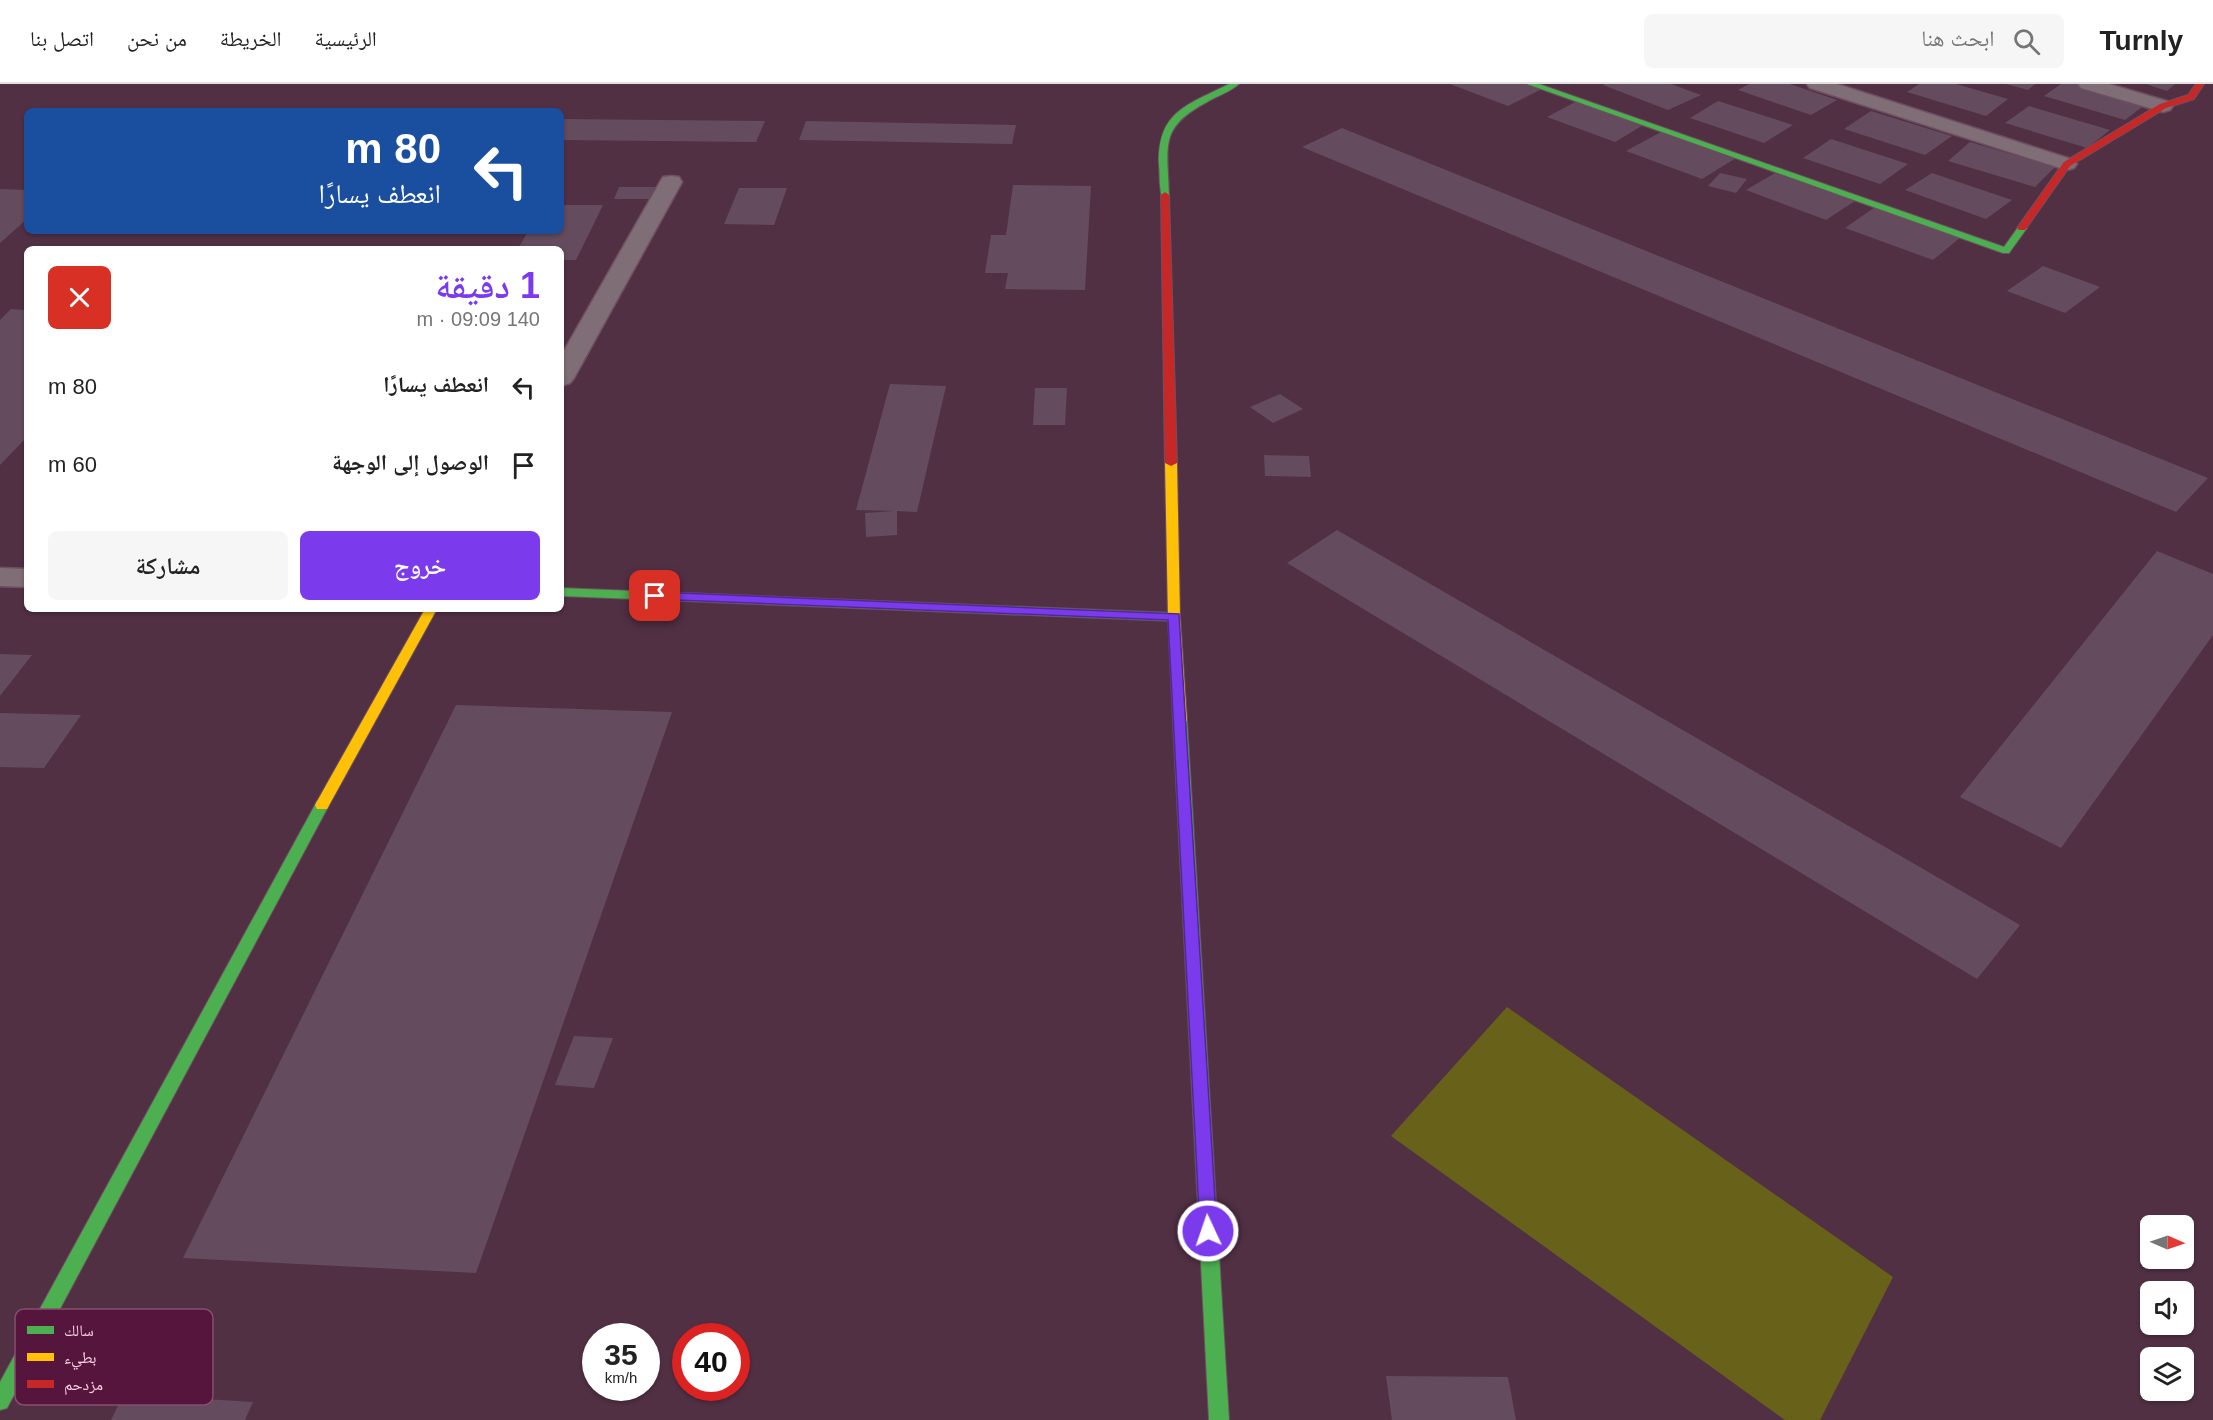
<!DOCTYPE html>
<html lang="ar">
<meta charset="utf-8">
<style>
body{margin:0;font-family:Arial,"Noto Naskh Arabic",sans-serif;background:#f6f6f6;color:#222;direction:rtl;height:100vh;display:flex;flex-direction:column;font-size:22px;white-space:nowrap}
*{box-sizing:border-box;margin:0}
p{font-size:20px;color:#767676}
.icon{flex:none;width:33px;height:33px;fill:none;stroke:currentColor;stroke-width:2;stroke-linecap:round;stroke-linejoin:round}
.map{position:relative;flex:1;overflow:hidden;direction:ltr}
.details{position:absolute;left:24px;top:162px;width:540px;height:366px;display:flex;flex-direction:column;background:#fff;border-radius:9px;box-shadow:0 2px 4px #0004;direction:rtl}
.details>*{flex:none}
.top-card{position:absolute;left:24px;top:24px;width:540px;height:126px;border-radius:9px;box-shadow:0 2px 4px #0004;direction:rtl;background:#1a4fa0;color:#fff;overflow:hidden}
.needle{width:39px;rotate:92deg}
.tools{position:absolute;left:2140px;top:1131px;display:grid;gap:12px}
.tools a{display:grid;place-items:center;width:54px;height:54px;border-radius:9px;background:#fff;box-shadow:0 2px 4px #0004;font-size:30px}
.speed{position:absolute;left:582px;top:1239px;display:flex;gap:12px;font-size:30px;font-weight:700;text-align:center}
.speed>*{display:grid;place-content:center;width:78px;height:78px;border-radius:50%;background:#fff;box-shadow:0 2px 4px #0004;line-height:1}
.speed small{font-size:15px;font-weight:400}
.speed .limit{border:9px solid #d22;background:#fff;color:#111}
.pin{position:absolute;display:grid;place-items:center;width:51px;height:51px;color:#fff;margin:-26px;border-radius:12px;box-shadow:0 3px 9px #0006}
.me{position:absolute;width:66px;margin:-33px;rotate:357deg;stroke-linejoin:round;filter:drop-shadow(0 0 4px #0008)}
.turn{display:flex;align-items:center;gap:21px;height:126px;padding:0 24px;font-size:27px}
.turn .icon{width:78px;height:78px;stroke-width:2.5}
.turn b{display:block;font-size:42px;line-height:51px}
.round{display:grid;place-items:center;flex:none;width:63px;height:63px;border-radius:9px;background:#f6f6f6}
.summary{display:flex;align-items:center;justify-content:space-between;height:102px;padding:0 24px}
h1{font-size:36px;font-weight:600;line-height:45px;color:#7c3aed}
.button{display:flex;gap:12px;margin-top:auto;padding:12px 24px}
.button a{flex:1;height:69px;border-radius:9px;background:#7c3aed;color:#fff;font-size:24px;font-weight:600;line-height:69px;text-align:center}
.button a+a{background:#f6f6f6;color:#222}
ul{padding:0;list-style:none}
li{display:flex;align-items:center;gap:18px;height:78px;padding:0 24px}
li div{flex:1}
li b{display:block;font-size:22px}
li em{font-style:normal}
header{display:flex;align-items:center;gap:36px;box-sizing:border-box;height:84px;padding:0 30px;background:#fff;border-bottom:2px solid #e0e0e0}
header strong{font-size:28px}
nav{display:flex;gap:33px;margin-inline-start:auto;font-size:21px}
.search{width:420px;height:54px;background:#f6f6f6;display:flex;align-items:center;gap:15px;box-sizing:border-box;padding:0 21px;border-radius:9px;color:#767676;font-size:22px}
.map>svg:first-child{display:block}
.green{fill:#68611a}
.building{fill:#644b5e}
.lines{fill:none;stroke-linecap:round;stroke-linejoin:round}
.street-casing{stroke:#6e4f60;stroke-width:3}
.fast-casing{stroke:#6e4f60;stroke-width:2}
.slow-casing{stroke:#6e4f60;stroke-width:2}
.jam-casing{stroke:#6e4f60;stroke-width:2}
.street{fill:#806e77;fill-rule:evenodd}
.fast{fill:#4caf50;fill-rule:evenodd}
.slow{fill:#ffc107;fill-rule:evenodd}
.jam{fill:#c62828;fill-rule:evenodd}
.route{fill:#7c3aed;stroke:#51269a;stroke-width:1.5}
.key{fill:#55153c;stroke:#864d6e;stroke-width:1.5}
.key-label{font-size:16px;fill:#f9d1e4}
</style>
<header>
<strong>Turnly</strong>
<div class="search"><svg class="icon" aria-label="search" viewBox="0 0 24 24"><circle cx="10" cy="10" r="6"/><path d="M15 15l6 6"/></svg>ابحث هنا</div>
<nav><a>الرئيسية</a><a>الخريطة</a><a>من نحن</a><a>اتصل بنا</a></nav>
</header>
<div class="map">
<svg width="2213" height="1336" viewBox="0 0 2213 1336">
<rect width="100%" height="100%" fill="#523044"/>
<!-- green -->
<polygon class="green" points="1507,923 1893,1193 1820,1336 1785,1336 1391,1052"/>
<!-- building -->
<g class="building">
<polygon points="1450,0 1533,0 1544,4 1508,22"/>
<polygon points="1605,0 1671,0 1701,11 1668,26 1603,1"/>
<polygon points="1749,0 1790,0 1837,16 1811,31 1738,6"/>
<polygon points="1919,0 1956,0 2008,15 1986,32 1907,8"/>
<polygon points="2006,0 2035,0 2028,6"/>
<polygon points="2061,0 2076,0 2146,20 2125,36 2044,12"/>
<polygon points="2146,0 2175,0 2167,7"/>
<polygon points="1577,17 1645,40 1615,58 1547,33"/>
<polygon points="1718,17 1793,41 1764,59 1690,34"/>
<polygon points="2029,22 2110,46 2087,64 2005,39"/>
<polygon points="1871,27 1952,52 1925,71 1844,45"/>
<polygon points="561,35 765,37 756,58 561,56"/>
<polygon points="806,37 1016,41 1012,60 799,56"/>
<polygon points="1342,44 2208,394 2176,428 1302,63"/>
<polygon points="1661,48 1736,74 1702,95 1626,67"/>
<polygon points="1831,55 1908,80 1880,100 1803,74"/>
<polygon points="1970,58 2055,83 2035,103 1948,77"/>
<polygon points="1720,89 1747,95 1736,109 1708,102"/>
<polygon points="1775,89 1855,117 1826,136 1746,106"/>
<polygon points="1932,89 2012,116 1986,135 1905,106"/>
<polygon points="1013,101 1091,102 1085,206 1005,205 1008,189 985,189 991,151 1006,151"/>
<polygon points="619,103 655,103 651,115 614,115"/>
<polygon points="739,104 787,104 774,141 724,140"/>
<polygon points="0,105 27,106 27,135 0,159"/>
<polygon points="561,121 603,121 576,176 561,176 561,165 518,165 528,147 561,147"/>
<polygon points="1875,123 1961,153 1933,176 1845,144"/>
<polygon points="2043,182 2100,203 2065,229 2007,207"/>
<polygon points="11,225 27,226 27,353 0,381 0,236"/>
<polygon points="890,300 946,302 917,428 897,427 897,451 866,453 865,429 894,427 856,426"/>
<polygon points="1035,304 1067,304 1065,341 1033,341"/>
<polygon points="1280,310 1303,325 1273,339 1250,323"/>
<polygon points="1264,371 1309,372 1311,393 1265,392"/>
<polygon points="1337,446 2020,841 1977,895 1287,479"/>
<polygon points="2157,467 2213,490 2213,551 2061,764 1960,713"/>
<polygon points="0,570 32,571 0,612"/>
<polygon points="456,621 672,628 476,1189 183,1174"/>
<polygon points="0,629 81,631 44,684 0,683"/>
<polygon points="574,952 613,954 594,1004 555,1001"/>
<polygon points="1386,1292 1508,1293 1516,1336 1392,1336"/>
<polygon points="124,1310 253,1318 245,1336 111,1336"/>
</g>
<g class="lines">
<!-- street casing -->
<g class="street-casing">
<g id="street">
<polygon points="1807,0 1837,0 2074,76 2077,80 2074,84 2067,86 2060,84 1810,4"/>
<polygon points="2078,0 2109,0 2170,18 2173,22 2170,26 2163,28 2081,4"/>
<polygon points="671,92 679,93 682,98 574,294 570,299 561,302 561,272 660,98 663,93"/>
<polygon points="0,484 27,485 27,503 0,502"/>
</g>
</g>
<!-- fast casing -->
<g class="fast-casing">
<g id="fast">
<path d="M1229,0H1239C1230,8 1217,12 1207,18C1158,44 1168,62 1169,111L1162,113C1159,103 1160,91 1159,81C1157,27 1188,21 1229,0Z"/>
<polygon points="1527,0 1539,0 2004,163 2019,142 2027,144 2009,169 2003,169"/>
<polygon points="561,504 1174,529 1180,533 1174,537 561,512"/>
<polygon points="1180,632 1187,637 1229,1336 1209,1336 1173,637"/>
<polygon points="322,716 327,717 329,721 7,1324 0,1326 0,1298 315,721 317,717"/>
</g>
</g>
<!-- slow casing -->
<g class="slow-casing">
<g id="slow">
<polygon points="1171,376 1177,379 1180,533 1187,637 1180,642 1173,637 1168,533 1165,379"/>
<polygon points="425,525 437,525 327,725 317,725 315,721"/>
</g>
</g>
<!-- jam casing -->
<g class="jam-casing">
<g id="jam">
<polygon points="2196,0 2204,0 2194,15 2166,24 2070,82 2025,146 2019,146 2017,144 2064,78 2160,20 2188,11"/>
<polygon points="1165,108 1169,111 1177,379 1171,382 1165,379 1161,111"/>
</g>
</g>
<!-- street -->
<use href="#street" class="street"/>
<!-- fast -->
<use href="#fast" class="fast"/>
<!-- slow -->
<use href="#slow" class="slow"/>
<!-- jam -->
<use href="#jam" class="jam"/>
</g>
<!-- route -->
<polygon class="route" points="655,508 1179,530 1217,1147 1215,1153 1208,1155 1202,1153 1200,1147 1168,536 651,515 649,512"/>
<!-- legend -->
<rect x="15" y="1225" width="198" height="96" rx="9" class="key"/>
<rect x="27" y="1242" width="27" height="8" fill="#4caf50"/>
<rect x="27" y="1269" width="27" height="8" fill="#ffc107"/>
<rect x="27" y="1296" width="27" height="8" fill="#c62828"/>
<g class="key-label">
<text x="64" y="1252">سالك</text>
<text x="64" y="1279">بطيء</text>
<text x="64" y="1306">مزدحم</text>
</g>
</svg>
<div class="tools">
<a><svg class="needle" viewBox="-14 -14 28 28"><path d="M0-13l5 13h-10z" fill="#e53935"/><path d="M0 13l5-13h-10z" fill="#767676"/></svg></a>
<a><svg class="icon" aria-label="sound" viewBox="0 0 24 24"><path d="M4 9h4l5-4v14l-5-4H4zM17 9q2 3 0 6"/></svg></a>
<a><svg class="icon" aria-label="layers" viewBox="0 0 24 24"><path d="M12 4l9 5-9 5-9-5zM3 14l9 5 9-5"/></svg></a>
</div>
<div class="speed"><div>35<small>km/h</small></div><div class="limit">40</div></div>
<div class="pin" style="left:655px;top:512px;background:#d93025"><svg class="icon" aria-label="arrive" viewBox="0 0 24 24"><path d="M6 21V4h12l-3 4 3 4H6"/></svg></div>
<svg class="me" style="left:1208px;top:1147px" viewBox="-20 -20 40 40"><circle r="17" fill="#7c3aed" stroke="#fff" stroke-width="3"/><path d="M0-11L8 9 0 5-8 9z" fill="#fff"/></svg>
<div class="top-card">
<div class="turn"><svg class="icon" aria-label="left" viewBox="0 0 24 24"><path d="M17 20v-9H6M10 6l-5 5 5 5"/></svg><div><b>80 m</b>انعطف يسارًا</div></div>
</div>
<section class="details">
<div class="summary"><div><h1>1 دقيقة</h1><p>140 m · 09:09</p></div><a class="round" style="background:#d93025;color:#fff"><svg class="icon" aria-label="close" viewBox="0 0 24 24"><path d="M6 6l12 12M18 6L6 18"/></svg></a></div>
<ul>
<li><svg class="icon" aria-label="left" viewBox="0 0 24 24"><path d="M17 20v-9H6M10 6l-5 5 5 5"/></svg><div><b>انعطف يسارًا</b></div><em>80 m</em></li>
<li><svg class="icon" aria-label="arrive" viewBox="0 0 24 24"><path d="M6 21V4h12l-3 4 3 4H6"/></svg><div><b>الوصول إلى الوجهة</b></div><em>60 m</em></li>
</ul>
<div class="button"><a>خروج</a><a>مشاركة</a></div>
</section>
</div>
